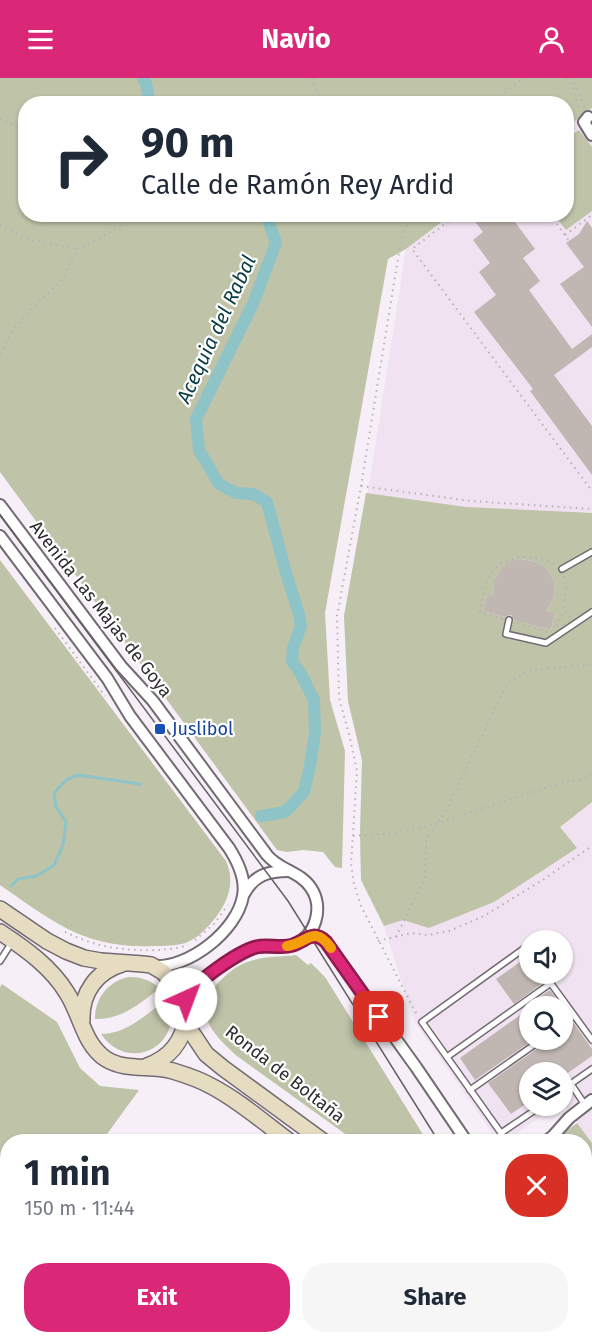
<!DOCTYPE html>
<meta charset="utf-8">
<style>
body{margin:0;font-family:"Fira Sans",sans-serif;background:#f6f6f7;color:#1f2937;height:100vh;display:flex;flex-direction:column;font-size:22px;white-space:nowrap}
*{box-sizing:border-box;margin:0}
p{font-size:20px;color:#747a83}
.icon{flex:none;width:33px;height:33px;fill:none;stroke:currentColor;stroke-width:2;stroke-linecap:round;stroke-linejoin:round}
.map{position:relative;flex:1;overflow:hidden}
.details{position:absolute;left:0px;top:1056px;width:592px;height:210px;display:flex;flex-direction:column;background:#fff;border-radius:24px 24px 0 0;box-shadow:0 2px 4px #0004}
.details>*{flex:none}
.hud{position:absolute;left:18px;top:18px;width:556px;height:126px;border-radius:24px;box-shadow:0 2px 4px #0004;background:#fff;color:#1f2937;overflow:hidden}
.tools{position:absolute;left:519px;top:852px;display:grid;gap:12px}
.tools a{display:grid;place-items:center;width:54px;height:54px;border-radius:50%;background:#fff;box-shadow:0 2px 4px #0004;font-size:30px}
.pin{position:absolute;display:grid;place-items:center;width:51px;height:51px;color:#fff;margin:-26px;border-radius:12px;box-shadow:0 3px 9px #0006}
.me{position:absolute;width:66px;margin:-33px;rotate:43deg;stroke-linejoin:round;filter:drop-shadow(0 0 4px #0008)}
.turn{display:flex;align-items:center;gap:21px;height:126px;padding:0 24px;font-size:27px}
.turn .icon{width:78px;height:78px;stroke-width:2.5}
.turn b{display:block;font-size:42px;line-height:51px}
.round{display:grid;place-items:center;flex:none;width:63px;height:63px;border-radius:24px;background:#f6f6f7}
.headline{display:flex;align-items:center;justify-content:space-between;height:102px;padding:0 24px}
h1{font-size:36px;font-weight:700;line-height:45px}
.primary-button{display:flex;gap:12px;margin-top:auto;padding:12px 24px}
.primary-button a{flex:1;height:69px;border-radius:24px;background:#db2777;color:#fff;font-size:24px;font-weight:700;line-height:69px;text-align:center}
.primary-button a+a{background:#f6f6f7;color:#1f2937}
header{display:flex;justify-content:space-between;align-items:center;height:78px;padding:0 24px;background:#db2777;color:#fff;font-size:27px;font-weight:700}
.map>svg:first-child{display:block}
.built{fill:#f0e2f0;fill-rule:evenodd}
.green{fill:#bfc3a8;fill-rule:evenodd}
.lines{fill:none;stroke-linecap:round;stroke-linejoin:round}
.stream{stroke:#8ec3c7;stroke-width:3}
.canal{stroke:#8ec3c7;stroke-width:12}
.building{fill:#c0b6b2}
.lane-casing{stroke:#726b72;stroke-width:8}
.street-casing{stroke:#726b72;stroke-width:14}
.secondary-casing{stroke:#726b72;stroke-width:18}
.path{stroke:#b7b0b7;stroke-width:2;stroke-dasharray:1.5 4.5;stroke-linecap:butt}
.lane{stroke:#fff;stroke-width:5}
.street{stroke:#fff;stroke-width:10}
.secondary{stroke:#e6dcc2;stroke-width:15}
.tram{stroke:#646064;stroke-width:1.5}
.route-casing{stroke:#8e194d;stroke-width:15}
.route{stroke:#db2777;stroke-width:10}
.slow{stroke:#f59e0b;stroke-width:10}
.transit-dot{fill:#1a4fb4;stroke:#fff;stroke-width:2}
.labels{text-anchor:middle;dominant-baseline:central;stroke-width:4.5;stroke-linejoin:round;paint-order:stroke}
.street-label{font-size:18px;fill:#2f2c2f;stroke:#fff}
.transit-label{font-size:18px;fill:#164399;stroke:#fff;text-anchor:start}
.water-label{font-size:20px;font-style:italic;fill:#073b3f;stroke:#fff}
</style>
<header><svg class="icon" aria-label="menu" viewBox="0 0 24 24"><path d="M4 6h16M4 12h16M4 18h16"/></svg>Navio<svg class="icon" aria-label="person" viewBox="0 0 24 24"><circle cx="12" cy="8" r="4"/><path d="M4 21q1-7 8-7t8 7"/></svg></header>
<div class="map">
<svg width="592" height="1266" viewBox="0 0 592 1266">
<rect width="100%" height="100%" fill="#f7eff7"/>
<!-- built -->
<path class="built" d="M592,30V1065L563,1026L562,994H530V1028H556L506,1063H498L414,943L384,848L361,802L360,757L362,682L348,623L344,538L370,401L406,171L451,137L567,136V49ZM530,862H562V896H530ZM530,928H562V962H530Z"/>
<!-- green -->
<g class="green">
<polygon points="0,0 592,0 592,30 567,49 567,26 26,26 26,136 451,137 406,171 388,181 325,535 330,622 345,673 342,790 335,789 323,774 303,772 287,774 277,772 0,394"/>
<polygon points="579,52 592,69 592,133 566,152 554,137 567,136 567,60"/>
<path d="M366,415L466,429L592,435V724L560,749L577,770L494,824L429,850L403,842L384,848L361,802L360,757L362,682L348,623L344,538ZM521,481L537,484L548,492L554,503L555,517L547,533L555,536L551,552L483,533L488,517L493,518C494,496 500,487 521,481Z"/>
<path d="M0,482L226,783C235,803 229,822 216,839C208,849 195,864 181,866C172,868 163,868 154,868C84,871 54,844 0,807Z"/>
<path d="M296,877L308,887L311,885L325,899L427,1063H355L237,978C211,955 189,931 222,901C231,892 241,885 254,882C267,878 282,879 296,877Z"/>
<path d="M128,899C141,899 150,902 160,910C140,925 122,942 95,941C95,920 108,904 128,899Z"/>
<polygon points="2,906 57,944 80,990 100,1008 139,1012 102,1063 8,1064 7,1195 0,1205 0,909"/>
<path d="M168,920C186,967 129,997 101,956C127,956 148,935 168,920Z"/>
<polygon points="577,1045 592,1065 592,1166 585,1158 585,1064 551,1064"/>
<polygon points="585,1232 592,1234 592,1266 525,1266 529,1259 585,1258"/>
</g>
<g class="lines">
<!-- stream -->
<polyline class="stream" points="11,808 18,801 37,798 54,787 63,767 66,744 56,729 54,715 66,702 78,697 140,706"/>
<!-- canal -->
<g class="canal">
<polyline points="143,0 146,5 150,26"/>
<polyline points="261,738 285,734 304,714 310,688 315,654 314,622 301,596 292,583 293,570 301,548 299,536 286,495 267,424 253,416 236,415 219,406 199,372 196,341 253,226 276,165 266,136"/>
</g>
</g>
<!-- building -->
<g class="building">
<polygon points="482,136 509,136 535,171 523,180 540,203 529,212 572,271 592,256 592,269 554,297 592,348 592,397 530,313 533,311 474,234 496,217 479,194 490,185 473,162 483,154 474,142"/>
<polygon points="587,143 592,150 592,249 560,206 584,189 566,165 579,156"/>
<polygon points="521,481 537,484 548,492 554,503 555,517 547,533 555,535 551,552 514,542 511,537 505,539 483,533 488,516 493,518 494,503 501,491 509,484"/>
<polygon points="527,879 530,880 530,896 538,896 544,904 514,926 496,901"/>
<polygon points="550,912 562,928 526,928"/>
<polygon points="530,930 530,962 533,962 475,1002 460,980"/>
<polygon points="573,944 592,971 592,978 562,999 562,994 530,994 530,1023 511,1036 488,1005 544,966 546,962 562,962 562,951"/>
</g>
<g class="lines">
<!-- lane casing -->
<g class="lane-casing">
<g id="lane">
<polyline points="562,491 592,474"/>
<polyline points="509,542 506,556 546,565 592,534"/>
<polyline points="530,875 526,869 422,944 501,1055 541,1028"/>
<polyline points="0,883 12,864"/>
<polyline points="544,896 592,962"/>
<polyline points="562,946 574,938"/>
<polyline points="447,979 551,905"/>
<polyline points="571,1006 585,1027"/>
<polyline points="470,1012 541,962"/>
<polyline points="562,1012 592,991"/>
</g>
</g>
<!-- street casing -->
<g class="street-casing">
<g id="street">
<polyline points="588,39 584,44 592,57"/>
<path d="M0,427L121,588L153,623L267,777C279,792 301,794 311,810C324,829 316,859 293,867C282,871 269,867 257,869C242,873 201,900 192,912C187,917 186,922 185,929"/>
<path d="M0,458L107,600L130,638L229,770C238,784 246,802 243,818C237,853 188,891 153,888"/>
<path d="M244,816C254,797 268,793 289,793"/>
<path d="M305,860C314,857 320,857 326,864L416,989L467,1064"/>
<polyline points="545,1064 553,1058 569,1040 592,1022"/>
</g>
</g>
<!-- secondary casing -->
<g class="secondary-casing">
<g id="secondary">
<polyline points="0,831 47,863 66,873 84,880 101,883 143,886 151,887 163,894 177,909 182,919 190,952 206,976 223,990 324,1064"/>
<path d="M0,854C26,871 51,889 67,915C81,937 84,967 106,981C127,994 151,986 173,993C186,997 199,1001 211,1008C237,1021 266,1046 290,1064"/>
<path d="M82,942C81,915 97,893 122,886"/>
<path d="M147,988C169,980 183,964 186,940"/>
<polyline points="585,1224 592,1225"/>
<polyline points="501,1258 504,1266"/>
<polyline points="514,1266 517,1258"/>
</g>
</g>
<!-- path -->
<g class="path">
<polyline points="312,0 319,20 322,26"/>
<path d="M567,0C578,11 574,20 580,32"/>
<polyline points="571,0 574,4 585,29"/>
<polyline points="491,26 512,8 526,0"/>
<polyline points="0,41 17,48 26,49"/>
<polyline points="567,55 574,49"/>
<polyline points="411,136 401,162 361,408 337,538 339,620 349,656 357,693 351,786 354,806 361,828 417,937"/>
<polyline points="458,136 412,171 592,413"/>
<polyline points="550,136 569,163"/>
<polyline points="0,147 27,161 77,171"/>
<polyline points="565,157 592,137"/>
<polyline points="0,276 9,259 17,247 32,230 62,202 77,171 91,165 141,136"/>
<polyline points="361,408 471,423 592,431"/>
<polyline points="564,498 566,507 564,532 571,540"/>
<path d="M503,541L480,534C483,523 484,511 488,501C499,475 536,475 556,487"/>
<polyline points="517,545 549,554"/>
<polyline points="556,548 564,532"/>
<polyline points="55,550 105,618"/>
<polyline points="353,758 396,755 438,745 560,705 584,701 592,694"/>
<path d="M65,854C76,859 88,864 100,867C123,873 166,875 188,867"/>
<polyline points="396,859 425,799 426,762 445,734 507,606 527,593 592,586"/>
<polyline points="195,862 214,846 228,827"/>
<polyline points="378,863 411,855 428,857 449,853 484,838 544,801 592,768"/>
</g>
<!-- lane -->
<use href="#lane" class="lane"/>
<!-- street -->
<use href="#street" class="street"/>
<!-- secondary -->
<use href="#secondary" class="secondary"/>
<!-- tram -->
<g class="tram">
<polyline points="0,437 288,823 439,1064"/>
<polyline points="585,1179 592,1181"/>
</g>
</g>
<g class="lines">
<!-- route casing -->
<g class="route-casing">
<path id="route" d="M186,921C194,904 238,874 256,869C268,866 281,871 293,867C306,863 312,851 326,864L379,939"/>
</g>
<!-- route -->
<use href="#route" class="route"/>
<!-- slow -->
<path class="slow" d="M287,868C308,865 314,846 331,870"/>
</g>
<!-- markers -->
<rect class="transit-dot" x="154" y="645" width="12" height="12" rx="3"/>
<g class="labels">
<!-- street labels -->
<g class="street-label">
<text transform="translate(101 531) rotate(52)">Avenida Las Majas de Goya</text>
<text transform="translate(285 996) rotate(38)">Ronda de Boltaña</text>
</g>
<!-- transit labels -->
<g class="transit-label">
<text x="172" y="651">Juslibol</text>
</g>
<!-- water labels -->
<g class="water-label">
<text transform="translate(216 251) rotate(-65)">Acequia del Rabal</text>
</g>
</g>
</svg>
<div class="tools">
<a><svg class="icon" aria-label="sound" viewBox="0 0 24 24"><path d="M4 9h4l5-4v14l-5-4H4zM17 9q2 3 0 6"/></svg></a>
<a><svg class="icon" aria-label="search" viewBox="0 0 24 24"><circle cx="10" cy="10" r="6"/><path d="M15 15l6 6"/></svg></a>
<a><svg class="icon" aria-label="layers" viewBox="0 0 24 24"><path d="M12 4l9 5-9 5-9-5zM3 14l9 5 9-5"/></svg></a>
</div>
<div class="pin" style="left:379px;top:939px;background:#d93025"><svg class="icon" aria-label="arrive" viewBox="0 0 24 24"><path d="M6 21V4h12l-3 4 3 4H6"/></svg></div>
<svg class="me" style="left:186px;top:921px" viewBox="-20 -20 40 40"><circle r="19" fill="#fff"/><path d="M0-13L10 11 0 6-10 11z" fill="#db2777"/></svg>
<div class="hud">
<div class="turn"><svg class="icon" aria-label="right" viewBox="0 0 24 24"><path d="M7 20v-9h11M14 6l5 5-5 5"/></svg><div><b>90 m</b>Calle de Ramón Rey Ardid</div></div>
</div>
<section class="details">
<div class="headline"><div><h1>1 min</h1><p>150 m · 11:44</p></div><a class="round" style="background:#d93025;color:#fff"><svg class="icon" aria-label="close" viewBox="0 0 24 24"><path d="M6 6l12 12M18 6L6 18"/></svg></a></div>
<div class="primary-button"><a>Exit</a><a>Share</a></div>
</section>
</div>
